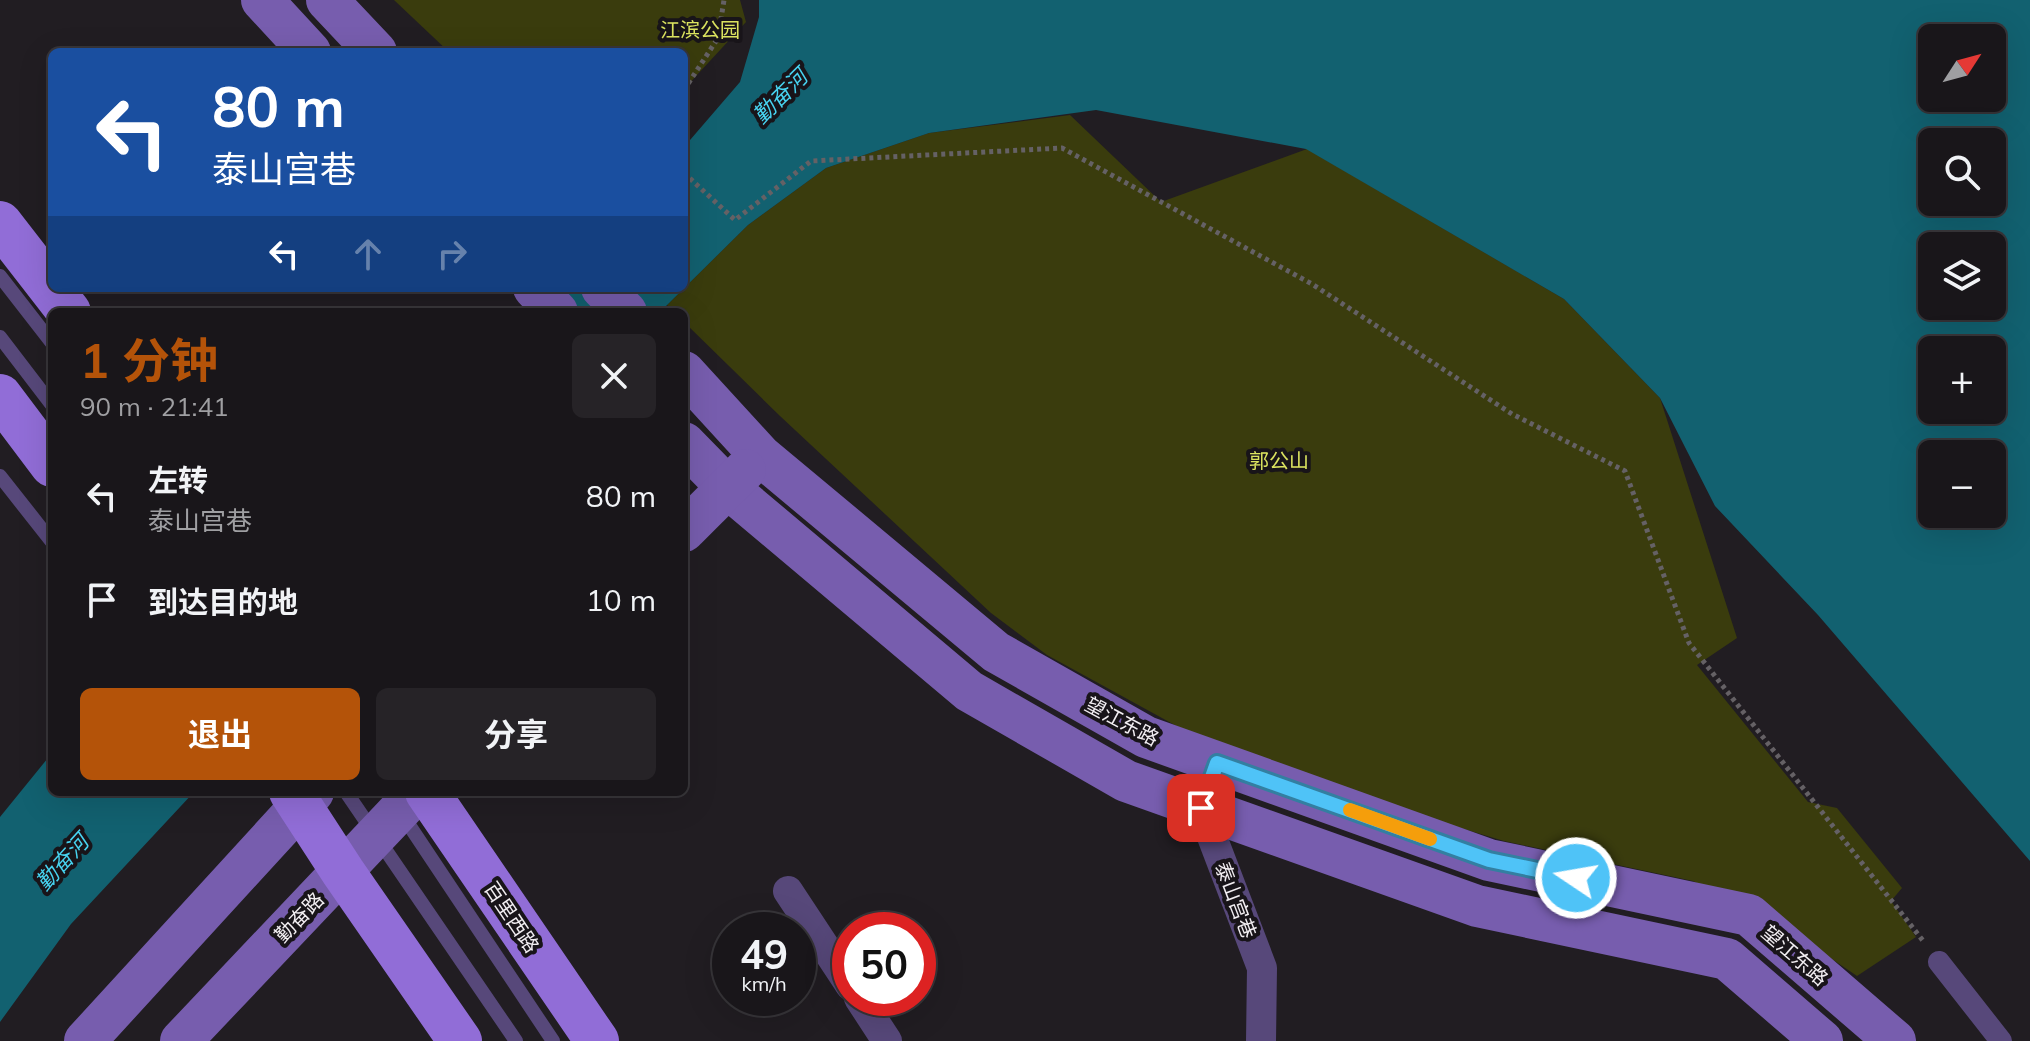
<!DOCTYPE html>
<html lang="zh">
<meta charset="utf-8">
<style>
body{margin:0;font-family:Mulish,"Noto Sans SC",sans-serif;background:#262327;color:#f1f3f6;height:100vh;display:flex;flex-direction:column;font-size:30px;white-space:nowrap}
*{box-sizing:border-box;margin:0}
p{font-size:26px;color:#9f9fa2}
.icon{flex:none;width:44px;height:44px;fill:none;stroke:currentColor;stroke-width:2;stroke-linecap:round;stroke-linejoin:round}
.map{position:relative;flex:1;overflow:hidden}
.panel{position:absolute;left:48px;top:308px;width:640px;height:488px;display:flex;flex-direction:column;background:#19161a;border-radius:12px;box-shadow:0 8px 32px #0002,0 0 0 2px #373539}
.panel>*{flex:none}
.guide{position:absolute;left:48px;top:48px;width:640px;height:244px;border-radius:12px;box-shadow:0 8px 32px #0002,0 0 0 2px #373539;background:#1a4fa0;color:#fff;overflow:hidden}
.needle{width:52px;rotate:54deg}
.fabs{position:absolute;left:1918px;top:24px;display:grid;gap:16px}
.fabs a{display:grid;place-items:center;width:88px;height:88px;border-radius:12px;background:#19161a;box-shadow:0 8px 32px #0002,0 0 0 2px #373539;font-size:40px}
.speed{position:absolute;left:712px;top:912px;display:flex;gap:16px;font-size:40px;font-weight:700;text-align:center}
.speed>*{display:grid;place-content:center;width:104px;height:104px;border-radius:50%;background:#19161a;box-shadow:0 8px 32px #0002,0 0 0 2px #373539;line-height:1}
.speed small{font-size:20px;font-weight:400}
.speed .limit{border:12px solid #d22;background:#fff;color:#111}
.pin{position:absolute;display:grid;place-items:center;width:68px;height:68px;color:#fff;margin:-34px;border-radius:16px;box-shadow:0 4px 12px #0006}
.me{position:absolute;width:88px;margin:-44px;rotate:282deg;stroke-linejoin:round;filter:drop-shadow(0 0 6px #0008)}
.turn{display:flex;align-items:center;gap:28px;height:168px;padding:0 32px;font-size:36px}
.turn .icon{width:104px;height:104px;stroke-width:2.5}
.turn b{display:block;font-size:56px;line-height:68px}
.lanes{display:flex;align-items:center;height:76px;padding:0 32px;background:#0003;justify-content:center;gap:40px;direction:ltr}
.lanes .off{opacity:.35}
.round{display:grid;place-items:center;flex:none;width:84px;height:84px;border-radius:12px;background:#262327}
.head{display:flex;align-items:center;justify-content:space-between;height:136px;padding:0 32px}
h1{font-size:48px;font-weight:700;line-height:60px;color:#b45309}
.cta{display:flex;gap:16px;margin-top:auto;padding:16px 32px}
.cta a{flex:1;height:92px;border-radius:12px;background:#b45309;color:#fff;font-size:32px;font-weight:700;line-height:92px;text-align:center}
.cta a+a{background:#262327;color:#f1f3f6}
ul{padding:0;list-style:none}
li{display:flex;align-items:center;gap:24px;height:104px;padding:0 32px}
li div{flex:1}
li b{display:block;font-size:30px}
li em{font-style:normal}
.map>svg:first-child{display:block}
.green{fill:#3a3c0d}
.water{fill:#126170;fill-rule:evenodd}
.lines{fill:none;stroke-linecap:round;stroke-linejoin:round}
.path{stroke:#656165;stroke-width:5;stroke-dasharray:4 4;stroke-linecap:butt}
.service{stroke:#57487a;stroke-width:14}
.pedestrian{stroke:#57487a;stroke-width:22}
.minor{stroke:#57487a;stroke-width:30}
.secondary{stroke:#775dae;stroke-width:42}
.primary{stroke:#916dd7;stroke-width:44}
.route-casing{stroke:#337fa1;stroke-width:20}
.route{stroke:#4fc3f7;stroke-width:14}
.slow{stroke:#f59e0b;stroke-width:14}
.labels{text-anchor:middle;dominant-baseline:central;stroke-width:8;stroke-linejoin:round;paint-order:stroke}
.park-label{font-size:20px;fill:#dbe35f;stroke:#181419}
.street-label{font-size:20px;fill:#f2eef2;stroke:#181419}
.water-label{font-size:22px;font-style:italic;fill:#47d3f0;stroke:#181419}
</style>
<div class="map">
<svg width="2030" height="1041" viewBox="0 0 2030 1041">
<rect width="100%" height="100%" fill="#211d22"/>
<!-- green -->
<g class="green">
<polygon points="394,0 740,0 746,22 684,89 684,52 449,52"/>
<polygon points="1070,115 1161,202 1307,149 1564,299 1660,398 1737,638 1697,665 1808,802 1837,808 1902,888 1891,901 1916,937 1857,976 1795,934 1693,881 1504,841 1370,801 1224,752 1047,655 991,613 780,416 684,322 684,312 674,312 667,305 748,225 826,168 929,133"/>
</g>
<!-- water -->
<g class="water">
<path d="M759,0H2030V861L1818,615L1715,506L1660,398L1564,299L1306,149L1096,110L929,133L826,168L748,225L660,312H516L551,288H684V147L740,82L759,17ZM1932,38H1992V98H1932ZM1932,142H1992V202H1932ZM1932,246H1992V306H1932ZM1932,350H1992V410H1932ZM1932,454H1992V514H1932Z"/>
<polygon points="52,753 52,792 194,792 71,924 0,1022 0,817"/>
</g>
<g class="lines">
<!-- path -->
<g class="path">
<polyline points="684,90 718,38 724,0"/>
<polyline points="684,173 735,220 811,161 1062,148 1312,284 1512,414 1625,471 1689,643 1924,942"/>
</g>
<!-- service -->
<g class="service">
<polyline points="0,276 52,343"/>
<polyline points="0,337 52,405"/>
<polyline points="0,476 52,542"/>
<polyline points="346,792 516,1041"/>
<polyline points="387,792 553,1041"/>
</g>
<!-- pedestrian -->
<polyline class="pedestrian" points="1939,962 2001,1041"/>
<!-- minor -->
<g class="minor">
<polyline points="1217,763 1201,808 1262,968 1261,1041"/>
<polyline points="788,891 850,985"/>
<polyline points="859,998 887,1041"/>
</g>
<!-- secondary -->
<g class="secondary">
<polyline points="262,0 310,52"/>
<polyline points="327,0 376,52"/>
<polyline points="534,288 557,312"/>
<polyline points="602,288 626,312"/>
<polyline points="684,372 760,455 996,652 1146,737 1489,860 1749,915 1895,1041"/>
<polyline points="684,443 728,488 969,691 1126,781 1477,906 1727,959 1822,1041"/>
<polyline points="684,531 745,470"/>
<polyline points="85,1041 313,792"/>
<polyline points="181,1041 417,792"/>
</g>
<!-- primary -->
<g class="primary">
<polyline points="0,223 69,312"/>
<polyline points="0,396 52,465"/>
<polyline points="291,792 343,872 460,1041"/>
<polyline points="427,792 597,1041"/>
</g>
</g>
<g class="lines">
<!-- route casing -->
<g class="route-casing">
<polyline id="route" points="1201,808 1217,763 1489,860 1576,878"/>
</g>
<!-- route -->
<use href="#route" class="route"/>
<!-- slow -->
<polyline class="slow" points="1350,810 1430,839"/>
</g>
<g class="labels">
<!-- park labels -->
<g class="park-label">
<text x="700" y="29">江滨公园</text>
<text x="1279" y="460">郭公山</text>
</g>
<!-- street labels -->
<g class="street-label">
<text transform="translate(1122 721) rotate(28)">望江东路</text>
<text transform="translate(1236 900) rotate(69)">泰山宫巷</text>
<text transform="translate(299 917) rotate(-46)">勤奋路</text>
<text transform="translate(512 917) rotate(56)">百里西路</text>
<text transform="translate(1795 955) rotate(41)">望江东路</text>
</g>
<!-- water labels -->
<g class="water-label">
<text transform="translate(780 96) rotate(-45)">勤奋河</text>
<text transform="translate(62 862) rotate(-48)">勤奋河</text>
</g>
</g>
</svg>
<div class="fabs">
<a><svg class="needle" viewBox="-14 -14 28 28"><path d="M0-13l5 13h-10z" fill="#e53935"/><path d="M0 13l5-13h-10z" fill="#9f9fa2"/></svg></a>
<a><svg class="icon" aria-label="search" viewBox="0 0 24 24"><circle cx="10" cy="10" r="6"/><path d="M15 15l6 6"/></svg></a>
<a><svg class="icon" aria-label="layers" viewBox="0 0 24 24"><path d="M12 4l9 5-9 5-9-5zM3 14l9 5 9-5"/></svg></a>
<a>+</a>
<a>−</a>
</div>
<div class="speed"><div>49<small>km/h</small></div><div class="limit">50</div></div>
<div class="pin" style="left:1201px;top:808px;background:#d93025"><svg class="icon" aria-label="arrive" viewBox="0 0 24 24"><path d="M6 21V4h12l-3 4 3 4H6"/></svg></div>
<svg class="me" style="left:1576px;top:878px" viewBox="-20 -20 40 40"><circle r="17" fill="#4fc3f7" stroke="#fff" stroke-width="3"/><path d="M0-11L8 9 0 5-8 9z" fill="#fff"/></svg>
<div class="guide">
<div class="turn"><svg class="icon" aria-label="left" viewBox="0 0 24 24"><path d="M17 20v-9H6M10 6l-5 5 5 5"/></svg><div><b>80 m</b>泰山宫巷</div></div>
<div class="lanes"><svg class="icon" aria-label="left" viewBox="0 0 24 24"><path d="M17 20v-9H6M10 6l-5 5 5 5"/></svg><svg class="icon off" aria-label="ahead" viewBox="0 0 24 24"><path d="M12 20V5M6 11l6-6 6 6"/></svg><svg class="icon off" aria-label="right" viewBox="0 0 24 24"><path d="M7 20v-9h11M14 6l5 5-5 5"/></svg></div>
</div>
<section class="panel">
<div class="head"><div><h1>1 分钟</h1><p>90 m · 21:41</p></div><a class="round"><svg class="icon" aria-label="close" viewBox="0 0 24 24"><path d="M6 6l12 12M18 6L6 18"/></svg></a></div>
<ul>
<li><svg class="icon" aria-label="left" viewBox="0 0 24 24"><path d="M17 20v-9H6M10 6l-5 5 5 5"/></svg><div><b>左转</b><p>泰山宫巷</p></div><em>80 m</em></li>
<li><svg class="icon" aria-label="arrive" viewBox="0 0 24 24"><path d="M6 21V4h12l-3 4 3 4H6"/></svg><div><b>到达目的地</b></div><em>10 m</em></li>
</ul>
<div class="cta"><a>退出</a><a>分享</a></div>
</section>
</div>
